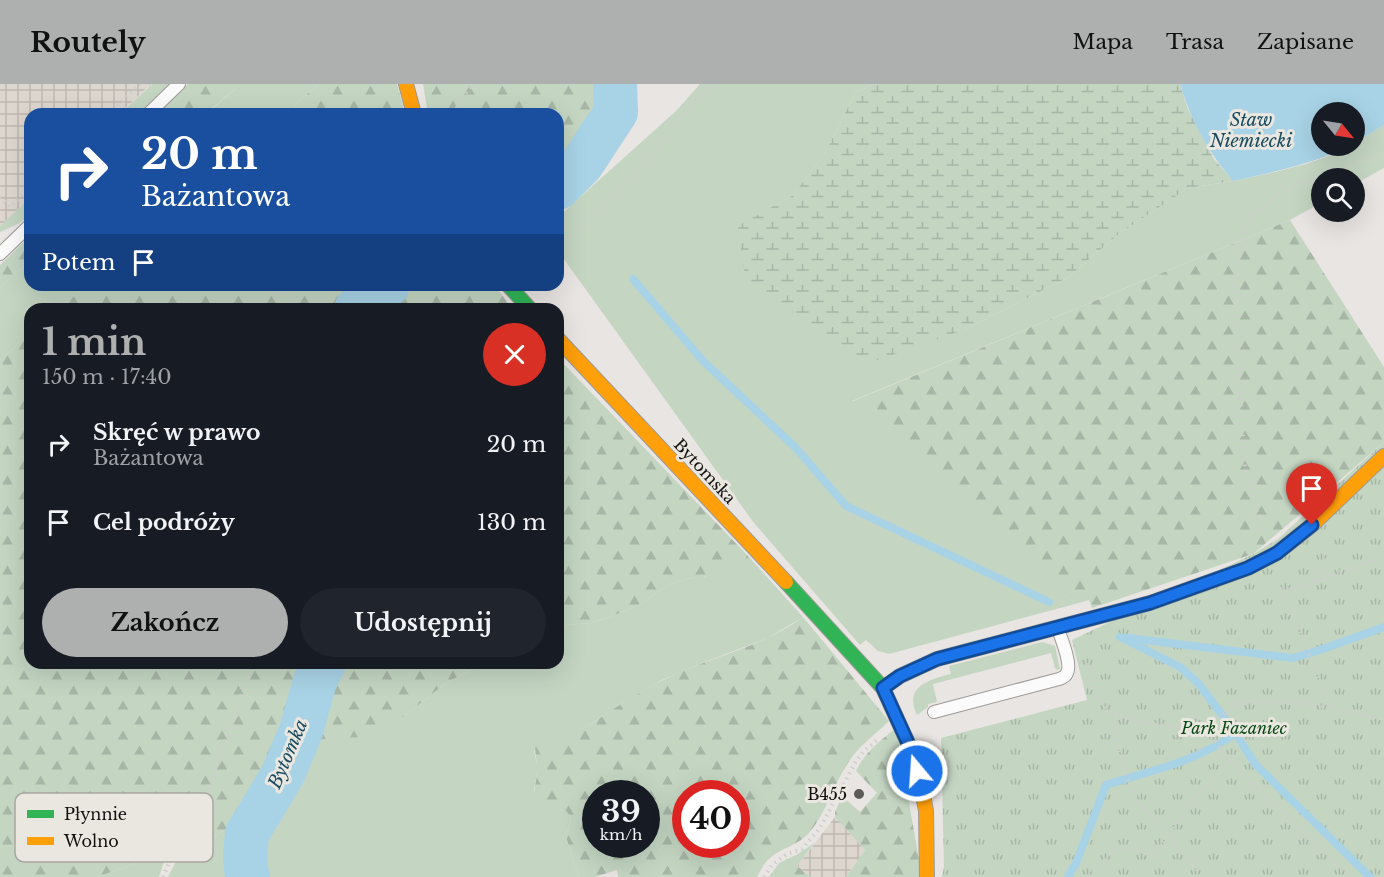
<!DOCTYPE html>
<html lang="pl">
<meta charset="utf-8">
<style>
body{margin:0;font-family:"Libre Baskerville",serif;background:#20242c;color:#f1f3f6;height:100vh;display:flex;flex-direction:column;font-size:22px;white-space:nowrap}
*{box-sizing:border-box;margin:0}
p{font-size:20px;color:#9ea1a6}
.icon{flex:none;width:33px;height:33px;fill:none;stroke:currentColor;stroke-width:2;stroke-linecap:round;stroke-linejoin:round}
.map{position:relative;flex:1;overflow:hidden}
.sheet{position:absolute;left:24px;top:219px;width:540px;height:366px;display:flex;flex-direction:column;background:#171b24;border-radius:18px;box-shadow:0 6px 24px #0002}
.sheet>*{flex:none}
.top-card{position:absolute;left:24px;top:24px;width:540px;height:183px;border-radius:18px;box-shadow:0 6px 24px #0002;background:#1a4fa0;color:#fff;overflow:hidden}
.needle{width:39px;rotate:120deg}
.tools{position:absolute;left:1311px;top:18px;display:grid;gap:12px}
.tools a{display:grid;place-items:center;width:54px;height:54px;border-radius:50%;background:#171b24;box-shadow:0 6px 24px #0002;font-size:30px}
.speed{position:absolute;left:582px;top:696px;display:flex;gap:12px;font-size:30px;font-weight:700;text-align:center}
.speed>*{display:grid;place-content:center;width:78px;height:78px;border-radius:50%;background:#171b24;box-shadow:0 6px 24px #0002;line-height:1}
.speed small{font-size:15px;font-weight:400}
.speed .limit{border:9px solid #d22;background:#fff;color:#111}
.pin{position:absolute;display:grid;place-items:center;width:51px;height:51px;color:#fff;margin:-62px -26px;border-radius:50% 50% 50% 0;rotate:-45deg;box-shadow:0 0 6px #0007}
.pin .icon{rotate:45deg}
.me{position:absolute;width:66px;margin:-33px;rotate:342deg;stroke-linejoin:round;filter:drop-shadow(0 0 4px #0008)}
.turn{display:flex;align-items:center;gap:21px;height:126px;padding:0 18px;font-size:27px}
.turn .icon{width:78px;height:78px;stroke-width:2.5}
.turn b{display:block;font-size:42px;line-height:51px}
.then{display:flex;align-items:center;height:57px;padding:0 18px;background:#0003;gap:12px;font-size:22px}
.round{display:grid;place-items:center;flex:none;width:63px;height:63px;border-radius:32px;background:#20242c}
.overview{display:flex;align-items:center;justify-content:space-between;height:102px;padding:0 18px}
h1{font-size:36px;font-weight:700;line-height:45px;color:#aeafaf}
.primary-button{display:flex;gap:12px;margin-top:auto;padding:12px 18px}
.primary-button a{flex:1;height:69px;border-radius:36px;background:#aeafaf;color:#111;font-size:24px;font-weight:700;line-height:69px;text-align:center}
.primary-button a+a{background:#20242c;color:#f1f3f6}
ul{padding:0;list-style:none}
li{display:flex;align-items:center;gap:18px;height:78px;padding:0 18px}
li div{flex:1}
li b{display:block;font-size:22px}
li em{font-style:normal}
header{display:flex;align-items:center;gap:36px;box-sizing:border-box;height:84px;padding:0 30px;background:#aeafaf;color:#111}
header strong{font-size:28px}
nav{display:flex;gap:33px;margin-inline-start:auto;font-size:21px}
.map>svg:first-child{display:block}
.industrial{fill:url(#industrial-grid)}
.grass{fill:#c4d5c2}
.forest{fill:url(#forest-firs);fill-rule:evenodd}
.wetland{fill:url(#wetland-marsh)}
.park{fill:url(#park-tufts)}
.water{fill:#a8d3e6}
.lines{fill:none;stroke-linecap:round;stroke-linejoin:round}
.stream{stroke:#a8d3e6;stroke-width:8}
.river{stroke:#a8d3e6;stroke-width:44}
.lane-casing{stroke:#9c9a97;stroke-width:14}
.fast-casing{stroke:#9c9a97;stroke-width:16}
.slow-casing{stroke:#9c9a97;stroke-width:16}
.path{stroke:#cfcfce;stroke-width:4;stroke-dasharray:1.5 4.5;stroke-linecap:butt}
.lane{stroke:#fcfbfb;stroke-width:12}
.fast{stroke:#30b455;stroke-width:14}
.slow{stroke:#ff9f0a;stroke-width:14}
.route-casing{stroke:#114b97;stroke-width:15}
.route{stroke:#1a73e8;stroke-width:10}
.poi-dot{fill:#5c5b58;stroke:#eae6e0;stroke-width:2}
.labels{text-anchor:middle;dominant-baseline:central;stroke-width:6;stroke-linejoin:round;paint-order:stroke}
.street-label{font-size:16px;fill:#11100e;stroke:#eae6e0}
.park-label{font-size:16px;font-style:italic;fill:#044811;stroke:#eae6e0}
.poi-label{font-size:16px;fill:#11100e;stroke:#eae6e0;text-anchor:end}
.water-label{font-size:18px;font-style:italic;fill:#174b5f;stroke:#eae6e0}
.key{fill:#eae6e0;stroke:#a9a6a1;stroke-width:1.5}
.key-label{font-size:16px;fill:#11100e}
</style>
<header>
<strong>Routely</strong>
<nav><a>Mapa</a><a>Trasa</a><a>Zapisane</a></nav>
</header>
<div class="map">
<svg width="1384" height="793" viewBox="0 0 1384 793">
<defs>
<pattern id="industrial-grid" width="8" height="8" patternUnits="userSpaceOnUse" patternTransform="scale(1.5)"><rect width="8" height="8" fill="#ddd7cf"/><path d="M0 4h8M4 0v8" fill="none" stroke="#bdb8b1"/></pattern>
<pattern id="forest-firs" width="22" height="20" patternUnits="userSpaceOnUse" patternTransform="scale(1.5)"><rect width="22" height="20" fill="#c4d5c2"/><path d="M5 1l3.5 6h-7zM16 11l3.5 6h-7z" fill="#a7b6a6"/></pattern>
<pattern id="wetland-marsh" width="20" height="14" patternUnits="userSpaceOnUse" patternTransform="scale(1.5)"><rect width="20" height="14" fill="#c4d5c2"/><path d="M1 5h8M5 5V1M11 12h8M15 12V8" fill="none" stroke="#a7b6a6"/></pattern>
<pattern id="park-tufts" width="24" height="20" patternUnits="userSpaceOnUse" patternTransform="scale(1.5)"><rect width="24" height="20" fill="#c4d5c2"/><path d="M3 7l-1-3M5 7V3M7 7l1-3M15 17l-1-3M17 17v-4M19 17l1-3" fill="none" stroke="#a7b6a6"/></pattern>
</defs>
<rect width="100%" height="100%" fill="#e8e5e2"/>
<!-- industrial -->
<g class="industrial">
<polygon points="0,0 151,0 119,30 30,30 30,114 0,142"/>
<polygon points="835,733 865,766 846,793 811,793 797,782"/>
</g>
<!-- grass -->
<g class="grass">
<polygon points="152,0 170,0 138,30 120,30"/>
<polygon points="241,0 319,0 284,30 206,30"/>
<polygon points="700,0 874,0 855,9 825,69 793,111 739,142 964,246 1067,194 1119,150 1188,104 1233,97 1275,88 1306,80 1334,70 1349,62 1354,62 1355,59 1384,41 1384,84 1355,100 1354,94 1322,94 1321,119 1290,136 852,317 1075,520 889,570 878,567 866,556 860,561 754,439 558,167 558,133 676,27"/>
<polygon points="30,114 30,132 18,140 0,148 0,142"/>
<polygon points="30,177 30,201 87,201 59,225 30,225 30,250 0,276 0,203"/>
<path d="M749,473L803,533L768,554L702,579L662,596L621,620L578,648L534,667L538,684L534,706L558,726L566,727C574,736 571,741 565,750L579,793H257L255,784L258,751L266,734L287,705L303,674L316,660L324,655L329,654L364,653L398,637L446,599L484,579H558V545L566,541L591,539L615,531L637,522L670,500L694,493H704Z"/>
<path d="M1042,558L1055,562L1060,585L1057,586L1055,584L1051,569L933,600L937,618L928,620V623L917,631C903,603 930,595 951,590L949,582Z"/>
<path d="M247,732C234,748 216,774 233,793H168L177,775L184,766L204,759Z"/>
<polygon points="166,771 159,793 97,793 154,773"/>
</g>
<!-- forest -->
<g class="forest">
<polygon points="188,0 241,0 205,30 157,30"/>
<polygon points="319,0 397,0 405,30 284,30"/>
<path d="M423,0H606C606,8 607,21 606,28C604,41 569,89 558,97V30H428Z"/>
<polygon points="1290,136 1384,283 1384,358 1347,390 1253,470 1092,524 1089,516 1075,520 851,318"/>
<polygon points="30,152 30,177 0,203 0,181"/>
<polygon points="87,201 373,201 349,215 339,225 59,225"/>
<polygon points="405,201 494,201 513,225 378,225"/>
<polygon points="30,250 30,579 317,579 310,594 297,641 257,721 247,732 204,759 184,766 154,773 97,793 0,793 0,276"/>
<polygon points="558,274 749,473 724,487 703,493 694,493 670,500 637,522 615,531 591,539 566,541 558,545"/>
<path d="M803,533L889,637C876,650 860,661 850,676C834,698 827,728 809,749C797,762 781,764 770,774C764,779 761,786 757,793H618L617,786L595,793H579L565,750C571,741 574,736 566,727C550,725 532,725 535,702C536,696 538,689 537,683C537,675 534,669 536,660C572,656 588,641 618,622C635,611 654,600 674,591C717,571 764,562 803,533ZM596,710H646V760H596ZM686,710H736V760H686Z"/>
<polygon points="340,579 484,579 446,599 388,645 364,653 324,655 316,660 303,674 317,643 324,608 330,593"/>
<path d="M896,644L922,793H846L865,766L835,733V728L842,712L860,728L877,709L856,687C865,668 880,657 896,644Z"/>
<polygon points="814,759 797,782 811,793 769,793 779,779 798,770"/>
</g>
<!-- wetland -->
<polygon class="wetland" points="874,0 1180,0 1187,23 1214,75 1233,97 1188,104 1119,150 1067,194 964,246 863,281 745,194 738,142 793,111 825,69 855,9"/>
<!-- park -->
<polygon class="park" points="1384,358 1384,793 942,793 944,783 941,654 1087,616 1072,556 1253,470 1278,455"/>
<!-- water -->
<path class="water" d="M1180,0H1384V41L1355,59L1354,28H1322V62H1349C1313,80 1273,88 1233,97C1207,66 1192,39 1180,0Z"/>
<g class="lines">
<!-- stream -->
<g class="stream">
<polyline points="633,195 703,277 796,364 846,422 1049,518"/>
<polyline points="1120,553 1180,583 1198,599 1232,644 1255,680 1370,793"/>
<polyline points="1128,554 1293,574 1320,566 1384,543"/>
<path d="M1068,793L1076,779L1106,701C1149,687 1200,677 1235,649"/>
</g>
<!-- river -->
<g class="river">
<polyline points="558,104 582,80 616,28 615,0"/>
<polyline points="356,225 388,201"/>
<polyline points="248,793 246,785 245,771 247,750 283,690 301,647 315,597 324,579"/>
</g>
<!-- lane casing -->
<g class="lane-casing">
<g id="lane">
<polyline points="148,30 179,0"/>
<polyline points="0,170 30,141"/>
<path d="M934,628L1059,595C1062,594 1066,592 1067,589C1072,580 1061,554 1058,545"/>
</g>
</g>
<!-- fast casing -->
<g class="fast-casing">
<g id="fast">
<polyline points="508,201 530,225"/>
<polyline points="786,498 883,604 913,670 924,716"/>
<polyline points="883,604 900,592 937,575 1150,519 1248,484 1277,469 1287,461"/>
</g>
</g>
<!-- slow casing -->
<g class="slow-casing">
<g id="slow">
<polyline points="406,0 414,30"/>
<polyline points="558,255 786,498"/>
<polyline points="1287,461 1312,441 1384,372"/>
<polyline points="924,716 926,727 927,793"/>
</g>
</g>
<!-- path -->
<g class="path">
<polyline points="109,30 140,0"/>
<polyline points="455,30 459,17 473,0"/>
<polyline points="0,113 10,123 30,104"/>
<polyline points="558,166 627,99 673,46 683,30 698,13 719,0"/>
<polyline points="266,225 290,201"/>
<polyline points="1261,446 1245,384 1234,199 1247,136 1282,108 1384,68"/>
<polyline points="1313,497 1329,466"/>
<polyline points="1279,498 1306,561 1329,622"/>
<polyline points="1283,508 1384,473"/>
<path d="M1088,579C1090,587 1091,597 1094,606C1105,637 1145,640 1173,642C1182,643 1196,647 1205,643C1221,636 1229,619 1247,618C1294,615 1339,625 1384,635"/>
<polyline points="1116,631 1116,654 1125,690 1139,720 1162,743 1203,793"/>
<polyline points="1202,645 1214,655 1229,677 1349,793"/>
<polyline points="163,793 170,777 187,744 204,716 253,579"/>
<polyline points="764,793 772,781 787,770 802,765 820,744 855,679 863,668 877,656"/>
<polyline points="1088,793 1116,763 1134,765 1153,772 1170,752 1189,720 1229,677"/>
</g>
<!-- lane -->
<use href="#lane" class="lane"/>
<!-- fast -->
<use href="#fast" class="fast"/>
<!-- slow -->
<use href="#slow" class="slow"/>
</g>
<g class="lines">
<!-- route casing -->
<g class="route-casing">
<polyline id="route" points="917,687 913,670 883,604 900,592 937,575 1150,519 1248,484 1277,469 1312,441"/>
</g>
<!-- route -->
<use href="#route" class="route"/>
</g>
<!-- markers -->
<circle class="poi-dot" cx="859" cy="710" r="6"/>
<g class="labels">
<!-- street labels -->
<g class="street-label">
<text transform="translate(705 387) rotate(47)">Bytomska</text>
</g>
<!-- park labels -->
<g class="park-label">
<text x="1234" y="644">Park Fazaniec</text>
</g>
<!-- poi labels -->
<g class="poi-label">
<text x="847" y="710">B455</text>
</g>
<!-- water labels -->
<g class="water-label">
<text x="1251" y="36">Staw<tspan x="1251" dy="21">Niemiecki</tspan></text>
<text transform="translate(288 670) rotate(-67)">Bytomka</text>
</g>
</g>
<!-- legend -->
<rect x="15" y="709" width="198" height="69" rx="9" class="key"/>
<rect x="27" y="726" width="27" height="8" fill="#30b455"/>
<rect x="27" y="753" width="27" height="8" fill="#ff9f0a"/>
<g class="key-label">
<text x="64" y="736">Płynnie</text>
<text x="64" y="763">Wolno</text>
</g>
</svg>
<div class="tools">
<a><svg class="needle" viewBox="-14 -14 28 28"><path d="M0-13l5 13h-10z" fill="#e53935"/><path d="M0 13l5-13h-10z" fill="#9ea1a6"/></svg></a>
<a><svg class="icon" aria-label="search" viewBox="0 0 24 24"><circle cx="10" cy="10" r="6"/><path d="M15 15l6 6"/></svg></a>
</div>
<div class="speed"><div>39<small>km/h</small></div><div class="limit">40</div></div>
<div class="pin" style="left:1312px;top:441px;background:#d93025"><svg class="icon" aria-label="arrive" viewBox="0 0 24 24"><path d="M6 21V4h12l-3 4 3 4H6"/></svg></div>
<svg class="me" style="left:917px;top:687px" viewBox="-20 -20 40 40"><circle r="17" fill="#1a73e8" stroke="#fff" stroke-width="3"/><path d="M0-11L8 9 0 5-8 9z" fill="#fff"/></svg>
<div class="top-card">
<div class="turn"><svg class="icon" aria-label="right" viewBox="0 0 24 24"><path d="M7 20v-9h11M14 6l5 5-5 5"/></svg><div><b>20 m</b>Bażantowa</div></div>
<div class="then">Potem<svg class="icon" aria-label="arrive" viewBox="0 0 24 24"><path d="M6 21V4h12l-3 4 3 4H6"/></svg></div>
</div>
<section class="sheet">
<div class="overview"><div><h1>1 min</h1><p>150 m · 17:40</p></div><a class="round" style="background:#d93025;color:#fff"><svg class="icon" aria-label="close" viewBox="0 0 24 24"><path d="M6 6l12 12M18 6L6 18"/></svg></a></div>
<ul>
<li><svg class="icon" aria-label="right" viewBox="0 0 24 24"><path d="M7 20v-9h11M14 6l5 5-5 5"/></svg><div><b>Skręć w prawo</b><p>Bażantowa</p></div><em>20 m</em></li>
<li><svg class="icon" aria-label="arrive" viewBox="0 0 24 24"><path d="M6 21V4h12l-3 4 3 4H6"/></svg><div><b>Cel podróży</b></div><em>130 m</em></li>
</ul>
<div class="primary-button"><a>Zakończ</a><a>Udostępnij</a></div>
</section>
</div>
